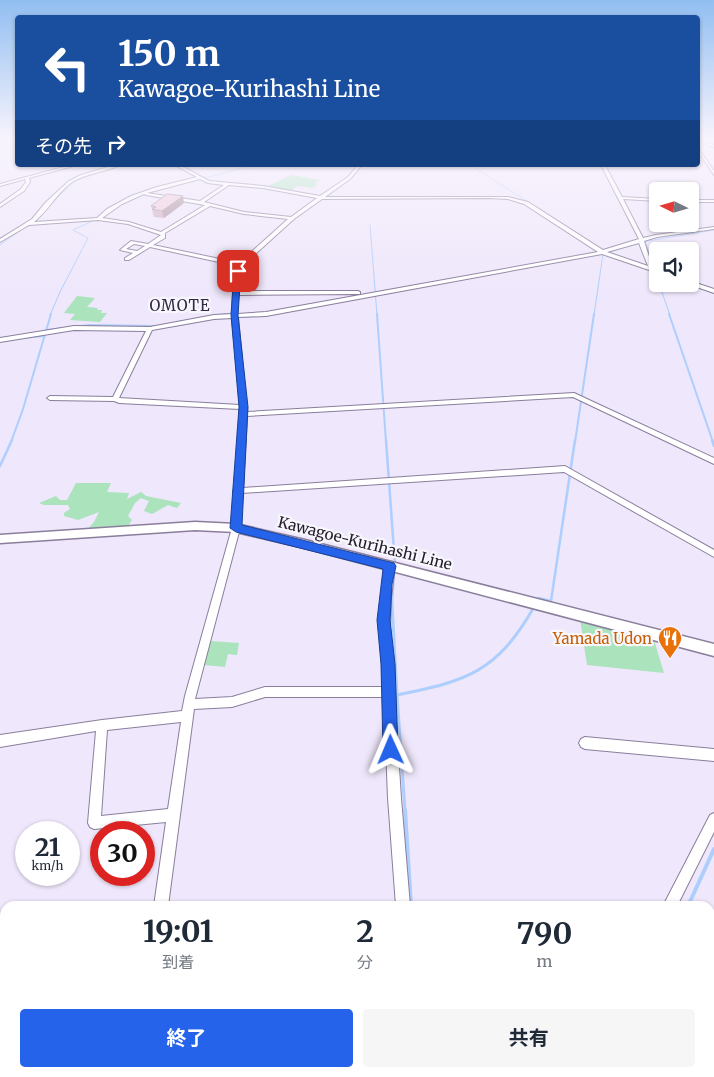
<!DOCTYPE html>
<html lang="ja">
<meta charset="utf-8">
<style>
body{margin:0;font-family:Merriweather,"Noto Sans JP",serif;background:#f6f6f7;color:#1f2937;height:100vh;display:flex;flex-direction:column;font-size:19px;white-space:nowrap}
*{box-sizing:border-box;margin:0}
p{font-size:16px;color:#747a83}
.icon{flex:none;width:28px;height:28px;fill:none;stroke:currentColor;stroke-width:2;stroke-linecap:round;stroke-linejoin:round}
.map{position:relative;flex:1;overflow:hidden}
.panel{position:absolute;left:0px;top:901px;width:715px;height:176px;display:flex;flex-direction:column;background:#fff;border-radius:15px 15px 0 0;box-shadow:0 1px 4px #0004}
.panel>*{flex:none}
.hud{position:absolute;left:15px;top:15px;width:685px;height:152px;border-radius:5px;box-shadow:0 1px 4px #0004;background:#1a4fa0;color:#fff;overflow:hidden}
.needle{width:32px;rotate:275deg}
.controls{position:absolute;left:649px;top:182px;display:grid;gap:10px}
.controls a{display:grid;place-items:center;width:50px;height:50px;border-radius:5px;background:#fff;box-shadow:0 1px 4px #0004;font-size:25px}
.speed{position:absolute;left:15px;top:821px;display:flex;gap:10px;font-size:25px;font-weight:700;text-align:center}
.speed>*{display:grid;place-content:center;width:65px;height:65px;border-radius:50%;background:#fff;box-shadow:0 1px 4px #0004;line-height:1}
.speed small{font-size:12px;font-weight:400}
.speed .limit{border:8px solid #d22;background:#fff;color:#111}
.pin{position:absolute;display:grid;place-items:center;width:42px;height:42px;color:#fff;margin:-21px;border-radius:10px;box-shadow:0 2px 8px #0006}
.me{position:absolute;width:55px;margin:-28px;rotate:359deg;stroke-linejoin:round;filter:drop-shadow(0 0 4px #0008)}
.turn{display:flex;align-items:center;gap:18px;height:105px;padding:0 20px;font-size:22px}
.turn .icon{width:65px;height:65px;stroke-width:2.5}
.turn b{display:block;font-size:35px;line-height:42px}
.then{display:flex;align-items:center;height:48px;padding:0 20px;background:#0003;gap:10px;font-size:19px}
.eta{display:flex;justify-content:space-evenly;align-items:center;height:85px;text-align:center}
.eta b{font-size:30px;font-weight:700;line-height:35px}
.primary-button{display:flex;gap:10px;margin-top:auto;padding:10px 20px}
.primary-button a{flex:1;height:58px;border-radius:5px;background:#2563eb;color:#fff;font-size:20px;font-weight:700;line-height:58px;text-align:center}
.primary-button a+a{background:#f6f6f7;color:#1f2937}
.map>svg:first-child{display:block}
.green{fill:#aae3bc}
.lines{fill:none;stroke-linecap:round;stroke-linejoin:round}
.stream-far4{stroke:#aecefe;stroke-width:1}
.stream-far3{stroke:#aecefe;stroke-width:2}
.stream-far2{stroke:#aecefe;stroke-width:2.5}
.stream-far1{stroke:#aecefe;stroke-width:3}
.stream{stroke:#aecefe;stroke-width:4}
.minor-casing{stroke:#8a7e9c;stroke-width:2}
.major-casing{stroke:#8a7e9c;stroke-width:3}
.minor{fill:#fff;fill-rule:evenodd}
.major{fill:#fff;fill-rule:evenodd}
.wall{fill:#cdadbb}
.shaded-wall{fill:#a78d99}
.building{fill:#eec9da;stroke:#a78d99}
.route{fill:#2563eb;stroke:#184099}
.labels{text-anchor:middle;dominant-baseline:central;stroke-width:4.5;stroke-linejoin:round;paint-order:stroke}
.far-quarter-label{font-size:15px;letter-spacing:1px;fill:#352a44;stroke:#f9f7fe}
.street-label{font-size:15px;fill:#221d29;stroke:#f9f7fe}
.food-label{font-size:15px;fill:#c56008;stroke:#f9f7fe;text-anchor:end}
</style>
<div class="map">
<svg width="714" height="1077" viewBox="0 0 714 1077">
<rect width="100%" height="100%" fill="#efe7fb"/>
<!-- green -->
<g class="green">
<polygon points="291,175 321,180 314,184 318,185 312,188 298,186 290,191 266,187"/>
<polygon points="77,296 95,298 87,307 98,308 97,310 102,310 101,313 107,313 100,322 70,320 75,314 64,313"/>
<polygon points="76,483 111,483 107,492 129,493 127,499 141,492 146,496 181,503 177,508 168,505 152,514 144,511 149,501 141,498 135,503 128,516 132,520 128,526 87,530 94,522 99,512 78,520 64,516 64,513 70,509 68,505 44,505 39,503 56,496 60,500 67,500"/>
<polygon points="580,619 654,640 664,673 587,665"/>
<polygon points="210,641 239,643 237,655 228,654 225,667 204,665"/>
</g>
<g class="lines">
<!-- stream-far4 -->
<g class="stream-far4">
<polyline points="470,165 530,203"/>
<polyline points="114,167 123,165"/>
<polyline points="202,179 253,165"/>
<polyline points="132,199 146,194"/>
<polyline points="54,200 78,179"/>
<polyline points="370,225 377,315"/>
<polyline points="645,241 658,278"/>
<polyline points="642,242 714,230"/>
<polyline points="0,245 41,215"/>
<polyline points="530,267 603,254 634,244"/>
<polyline points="659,284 670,315"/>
<polyline points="50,315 60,292 88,238 73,230 97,219"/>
<polyline points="218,315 231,313 237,315"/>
<polyline points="594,315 603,254"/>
</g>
<!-- stream-far3 -->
<g class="stream-far3">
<polyline points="234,314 241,317 261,316"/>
<polyline points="377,314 386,442"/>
<polyline points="669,314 713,442"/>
<polyline points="179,322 225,314"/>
<polyline points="46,330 90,325 154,326"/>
<polyline points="21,338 44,336"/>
<polyline points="11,442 23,409 51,314"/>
<polyline points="575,442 594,314"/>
</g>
<!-- stream-far2 -->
<g class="stream-far2">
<polyline points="386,440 395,565"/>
<polyline points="712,440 714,446"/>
<polyline points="0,466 12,440"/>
<polyline points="536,602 538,598 551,601 575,440"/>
<polyline points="392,604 394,570"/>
</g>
<!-- stream-far1 -->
<g class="stream-far1">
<polyline points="392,603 397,695"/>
<path d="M405,811L397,695C467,681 497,672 534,607"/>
</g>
<!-- stream -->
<g class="stream">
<polyline points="405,810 411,906"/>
<polyline points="688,906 714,849"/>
<polyline points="422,1072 422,1077"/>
<polyline points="614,1077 616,1072"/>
</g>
<!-- minor casing -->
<g class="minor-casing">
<g id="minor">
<polygon points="698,140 714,145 714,147 698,142"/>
<polygon points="698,148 714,171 714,175 698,151"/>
<polygon points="71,165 77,165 29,178 30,182 24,191 0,207 0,204 21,189 26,182 25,179 0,186 0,184"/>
<path d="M115,165H121C106,172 87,173 72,182C57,193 48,211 34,222L97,218L107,209L131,196L157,187L197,177L175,165H180L209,181L263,186L320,196L348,177L358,165H362L350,179L325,197H508L528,202L603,250L639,239L601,165H605L622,197L658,199V201L623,199L643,238L656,235L714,227V229L657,237L644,241L653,269L658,270V273L602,254L266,316L238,317L247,412L574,393L714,458V464L573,397L247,416L243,488L565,466L714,550V557L564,472L242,493L240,528L195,699L232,697L265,687H383C381,646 378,607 385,566L387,563H393L395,566L391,598L390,628L401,798L410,906H396L388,798L384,697H265L232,707L194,709L168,906H154L166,822L94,829L90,827L88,823L96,731L0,747V735L102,720L182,711L185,696L232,528L234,493L233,491L235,489L240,409L119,403L114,401L50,400L47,398L50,396L113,397L146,331L74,330L0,342V338L74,326L150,327L214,315L232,314L234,271L237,266L150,247L129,260H125V258L133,253L120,250L131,241L148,244L161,235L128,224L98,220L29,225L0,242V239L32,219L46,202L69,181L81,175ZM200,179L208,183L224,185L200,201L147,193ZM229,185L263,188L317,198L291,217L244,212L204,202ZM144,194L146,195L205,205L161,232L129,222L102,218L122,204ZM488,198L508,199L524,204L598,252L266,312L237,314L238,295L360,294V292L358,291H238L240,271L242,266L294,219L322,199ZM210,206L244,214L288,219L239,263L153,245L165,238V233ZM639,243L648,266L607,252ZM134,244L145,246L137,251L126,249ZM232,318L240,405L119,398L152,330L214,319ZM181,722L168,809L101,816L107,730Z"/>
<rect x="690" y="200" width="24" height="2"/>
<polygon points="690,281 714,289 714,293 688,284 690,284"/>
<polygon points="585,737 714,749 714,761 585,749 581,747 579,743 581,739"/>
<polygon points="714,813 714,832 677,906 663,906 710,815"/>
<polygon points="115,1072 131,1072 130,1077 114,1077"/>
<rect x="399" y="1072" width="16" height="5"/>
<polygon points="594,1072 610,1072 608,1077 592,1077"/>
</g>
</g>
<!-- major casing -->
<g class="major-casing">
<polygon id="major" points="195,522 236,524 305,540 714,644 714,656 305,548 236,532 195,530 0,543 0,535"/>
</g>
<!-- minor -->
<use href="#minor" class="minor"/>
<!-- major -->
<use href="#major" class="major"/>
</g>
<!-- wall -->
<polygon class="wall" points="184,203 164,218 154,217 151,206"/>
<!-- shaded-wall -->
<polygon class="shaded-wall" points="183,196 184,203 164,218 162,211"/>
<!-- building -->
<polygon class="building" points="167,194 183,196 162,211 152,209 156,207 151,206"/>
<!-- sky -->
<linearGradient id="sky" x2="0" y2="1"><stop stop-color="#91bef1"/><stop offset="0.48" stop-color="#f8f4fd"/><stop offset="1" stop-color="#f8f4fd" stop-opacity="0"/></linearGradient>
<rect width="714" height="290" fill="url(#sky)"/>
<!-- route -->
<polygon class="route" points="238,269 241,271 238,315 248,407 242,525 394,563 396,566 392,584 390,620 395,664 398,750 396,755 391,758 385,755 383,750 381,664 377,620 383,569 236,532 230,528 239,407 231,315 234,271"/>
<!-- icons -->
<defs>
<g id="restaurant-pin" transform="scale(1.25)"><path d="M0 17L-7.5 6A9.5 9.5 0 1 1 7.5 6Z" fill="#e8710a" stroke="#f9f7fe"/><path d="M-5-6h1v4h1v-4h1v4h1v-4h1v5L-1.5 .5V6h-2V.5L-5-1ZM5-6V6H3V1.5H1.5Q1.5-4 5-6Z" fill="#fff"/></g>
</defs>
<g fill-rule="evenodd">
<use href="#restaurant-pin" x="670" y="638"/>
</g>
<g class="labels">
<!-- far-quarter labels -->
<g class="far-quarter-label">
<text x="180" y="305">OMOTE</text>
</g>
<!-- street labels -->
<g class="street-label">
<text transform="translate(365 543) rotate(14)">Kawagoe-Kurihashi Line</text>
</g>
<!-- food labels -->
<g class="food-label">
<text x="652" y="638">Yamada Udon</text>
</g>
</g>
</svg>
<div class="controls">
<a><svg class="needle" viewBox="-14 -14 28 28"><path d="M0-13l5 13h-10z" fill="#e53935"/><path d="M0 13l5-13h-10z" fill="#747a83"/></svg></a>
<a><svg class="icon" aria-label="sound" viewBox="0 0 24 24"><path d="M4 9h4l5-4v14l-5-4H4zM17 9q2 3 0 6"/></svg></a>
</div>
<div class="speed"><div>21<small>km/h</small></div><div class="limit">30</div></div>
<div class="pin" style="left:238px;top:271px;background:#d93025"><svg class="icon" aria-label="arrive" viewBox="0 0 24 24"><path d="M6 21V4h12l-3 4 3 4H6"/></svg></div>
<svg class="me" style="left:391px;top:750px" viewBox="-20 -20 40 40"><path d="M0-17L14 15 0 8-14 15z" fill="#2563eb" stroke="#fff" stroke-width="4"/></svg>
<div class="hud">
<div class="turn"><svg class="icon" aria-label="left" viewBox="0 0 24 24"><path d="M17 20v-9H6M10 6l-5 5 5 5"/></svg><div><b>150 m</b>Kawagoe-Kurihashi Line</div></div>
<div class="then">その先<svg class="icon" aria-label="right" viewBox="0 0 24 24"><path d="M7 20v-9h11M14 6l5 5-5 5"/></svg></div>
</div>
<section class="panel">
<div class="eta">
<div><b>19:01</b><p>到着</p></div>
<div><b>2</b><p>分</p></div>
<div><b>790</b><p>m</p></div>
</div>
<div class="primary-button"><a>終了</a><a>共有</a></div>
</section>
</div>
